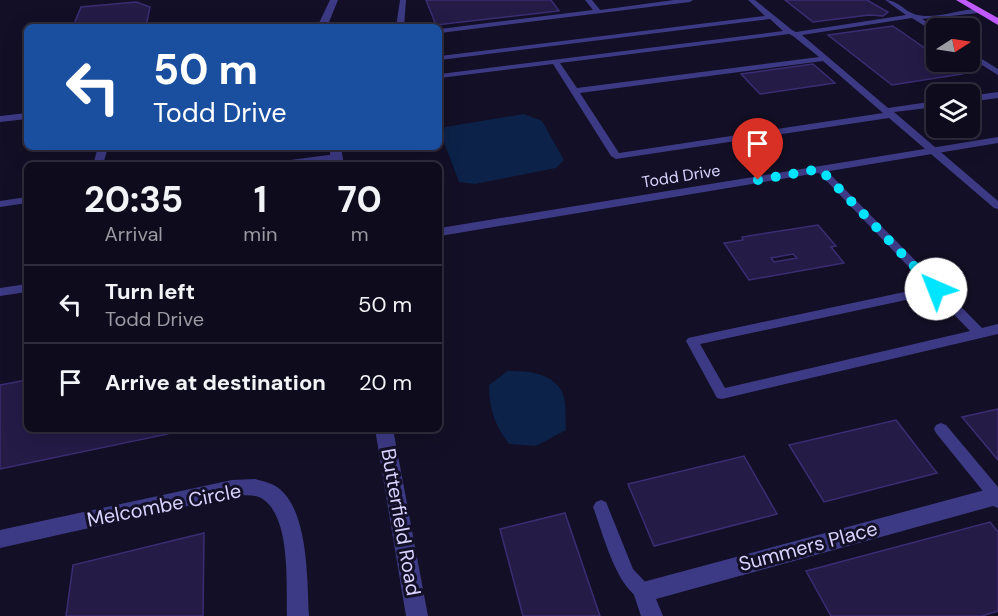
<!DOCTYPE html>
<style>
body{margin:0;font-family:"DM Sans",sans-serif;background:#1c1929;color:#f1f3f6;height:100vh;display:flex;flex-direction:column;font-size:22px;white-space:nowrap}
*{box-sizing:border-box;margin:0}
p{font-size:20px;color:#9b9ba3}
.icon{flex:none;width:33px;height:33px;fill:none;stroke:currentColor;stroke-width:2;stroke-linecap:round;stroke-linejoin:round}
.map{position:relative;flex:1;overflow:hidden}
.drawer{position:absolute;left:24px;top:162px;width:418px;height:270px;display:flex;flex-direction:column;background:#0e0b1c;border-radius:9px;box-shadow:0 6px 24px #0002,0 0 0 2px #2e2b3b}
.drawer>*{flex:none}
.guide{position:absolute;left:24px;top:24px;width:418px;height:126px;border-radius:9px;box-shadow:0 6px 24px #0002,0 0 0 2px #2e2b3b;background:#1a4fa0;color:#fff;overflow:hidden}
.needle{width:39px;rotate:78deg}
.tools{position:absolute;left:926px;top:18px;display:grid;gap:12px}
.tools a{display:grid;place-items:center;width:54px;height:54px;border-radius:9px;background:#0e0b1c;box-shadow:0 6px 24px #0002,0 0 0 2px #2e2b3b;font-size:30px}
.pin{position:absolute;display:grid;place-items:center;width:51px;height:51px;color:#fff;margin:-62px -26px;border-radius:50% 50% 50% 0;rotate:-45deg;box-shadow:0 0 6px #0007}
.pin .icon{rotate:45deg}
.me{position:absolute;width:66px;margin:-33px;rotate:316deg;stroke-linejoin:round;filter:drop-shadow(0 0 4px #0008)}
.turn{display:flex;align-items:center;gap:21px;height:126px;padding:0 30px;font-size:27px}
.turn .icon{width:78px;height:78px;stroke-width:2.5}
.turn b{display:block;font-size:42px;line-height:51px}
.eta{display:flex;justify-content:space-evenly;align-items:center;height:102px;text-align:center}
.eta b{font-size:36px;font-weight:700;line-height:42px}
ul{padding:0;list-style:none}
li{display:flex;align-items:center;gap:18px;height:78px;padding:0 30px;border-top:2px solid #2e2b3b}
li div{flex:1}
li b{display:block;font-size:22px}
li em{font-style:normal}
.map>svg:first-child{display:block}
.water{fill:#0c2248}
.building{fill:#241b47;stroke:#3b2d73;stroke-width:1.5;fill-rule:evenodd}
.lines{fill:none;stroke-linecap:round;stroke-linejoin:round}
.lane{fill:#3d3a85;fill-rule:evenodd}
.street{fill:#3d3a85;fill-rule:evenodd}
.primary{fill:#c25bff;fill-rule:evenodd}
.route{stroke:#00e5ff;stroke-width:10;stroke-dasharray:0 18}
.labels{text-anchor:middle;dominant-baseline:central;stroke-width:6;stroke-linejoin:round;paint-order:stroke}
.street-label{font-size:16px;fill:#d9d4ff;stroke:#130f26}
.near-street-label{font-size:20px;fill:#d9d4ff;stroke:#130f26}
</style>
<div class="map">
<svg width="998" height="616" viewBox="0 0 998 616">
<rect width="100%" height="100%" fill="#130f26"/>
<!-- water -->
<g class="water">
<polygon points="524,114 542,121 564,160 556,168 475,184 459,182 442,137 445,127"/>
<path d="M508,371C526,371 552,372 562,392C567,402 565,420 566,430L536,446L509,444C495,426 489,408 489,385Z"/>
</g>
<!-- building -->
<g class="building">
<polygon points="426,0 551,0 559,11 436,25"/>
<polygon points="785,0 867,0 888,12 883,16 869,15 813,22"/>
<polygon points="136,2 150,7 146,27 73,27 81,7"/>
<polygon points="893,26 936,56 936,62 943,62 962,74 892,85 828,35"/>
<polygon points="813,64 835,83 760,94 741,74"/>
<path d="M818,225L836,246L831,247L844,263L749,280L724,243L743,240L742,237ZM793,254L797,258L774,262L771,258Z"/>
<polygon points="27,380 27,429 168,429 168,434 0,469 0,385"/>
<polygon points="998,409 998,460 962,417"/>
<polygon points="896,420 937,473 824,502 789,445"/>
<polygon points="744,456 777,514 654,546 628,484"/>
<polygon points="565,513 600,616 523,616 500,529"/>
<polygon points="990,522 998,532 998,611 982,616 831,616 806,571"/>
<polygon points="204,533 203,616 66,616 73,565"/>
</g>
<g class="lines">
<!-- lane -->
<g class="lane">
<polygon points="400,0 406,0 404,27 396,27"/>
<polygon points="585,0 592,0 600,10 674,0 693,0 690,2 440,33 440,29 593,10"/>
<path d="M748,0H755L792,30L796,32L906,15L885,0C898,0 903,10 914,14C934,21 960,8 981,9L982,11L978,13L922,19L937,28L936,33L912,18L802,35L888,108L936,101V107L894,112L998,201V209L994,208L889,118L616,159L611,156L553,64L440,78V74L783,31L770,19L440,60V56L765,16ZM789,34L793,36L819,57L577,88L560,63ZM823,61L883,113L619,153L580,93Z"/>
<polygon points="969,51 998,69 998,75 969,57"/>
<polygon points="998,92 998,98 969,102 969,96"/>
<polygon points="27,113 27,119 0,122 0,116"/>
<polygon points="98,147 108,147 103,165 93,165"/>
<polygon points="336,154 339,155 339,159 297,165 270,165 275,162"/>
<path d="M820,166L823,167L982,328L998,324V334L722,399L717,398L686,341L688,338L928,287L817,171L815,169ZM934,294L970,331L725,388L700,344Z"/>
<polygon points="27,197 27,203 0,207 0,201"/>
<polygon points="27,284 27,292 0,296 0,288"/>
<polygon points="941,423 946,425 998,487 998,502 991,501 936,433 934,429 936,425"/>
<path d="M601,500L606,502L633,569L649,586L651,592L649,598L643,600C616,589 603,533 593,507L596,502Z"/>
</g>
<!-- street -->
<g class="street">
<polygon points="330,0 338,0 327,27 317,27"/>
<polygon points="998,137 998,143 440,236 440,228"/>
<polygon points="329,147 341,147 344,165 332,165"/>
<polygon points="375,429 393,429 428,616 406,616"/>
<path d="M255,479C262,481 271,483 277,487C309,509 307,581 309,616H287C286,585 291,520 264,500C255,493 242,496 232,496L0,548V530L232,480Z"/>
<polygon points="996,487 998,488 998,508 993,506 656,599 663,616 641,616 633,592 636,585 643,582"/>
</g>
<!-- primary -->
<polygon class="primary" points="956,0 966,0 998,18 998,25"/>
</g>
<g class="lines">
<!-- route -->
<polyline class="route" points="758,180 820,169 936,289"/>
</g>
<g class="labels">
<!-- street labels -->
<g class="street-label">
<text transform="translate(681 176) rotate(-9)">Todd Drive</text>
</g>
<!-- near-street labels -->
<g class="near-street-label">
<text transform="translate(164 505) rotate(-11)">Melcombe Circle</text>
<text transform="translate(401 522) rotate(80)">Butterfield Road</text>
<text transform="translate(808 546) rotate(-15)">Summers Place</text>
</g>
</g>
</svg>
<div class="tools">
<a><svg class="needle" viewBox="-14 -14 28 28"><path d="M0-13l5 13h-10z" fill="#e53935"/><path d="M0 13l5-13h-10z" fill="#9b9ba3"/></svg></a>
<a><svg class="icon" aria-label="layers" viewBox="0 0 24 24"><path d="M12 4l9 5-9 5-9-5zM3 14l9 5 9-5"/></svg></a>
</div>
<div class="pin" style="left:758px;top:180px;background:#d93025"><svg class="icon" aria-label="arrive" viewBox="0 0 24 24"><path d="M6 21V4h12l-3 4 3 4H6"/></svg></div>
<svg class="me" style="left:936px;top:289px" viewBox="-20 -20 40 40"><circle r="19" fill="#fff"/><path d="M0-13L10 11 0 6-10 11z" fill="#00e5ff"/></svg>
<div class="guide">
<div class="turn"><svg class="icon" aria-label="left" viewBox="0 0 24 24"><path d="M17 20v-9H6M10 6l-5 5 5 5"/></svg><div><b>50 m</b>Todd Drive</div></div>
</div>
<section class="drawer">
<div class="eta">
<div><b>20:35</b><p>Arrival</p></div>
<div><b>1</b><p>min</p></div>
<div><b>70</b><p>m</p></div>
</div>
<ul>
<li><svg class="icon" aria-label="left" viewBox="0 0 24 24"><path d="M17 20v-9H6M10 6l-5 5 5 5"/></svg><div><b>Turn left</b><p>Todd Drive</p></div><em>50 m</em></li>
<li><svg class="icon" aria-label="arrive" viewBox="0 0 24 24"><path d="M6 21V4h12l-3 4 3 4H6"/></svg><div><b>Arrive at destination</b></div><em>20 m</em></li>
</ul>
</section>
</div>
